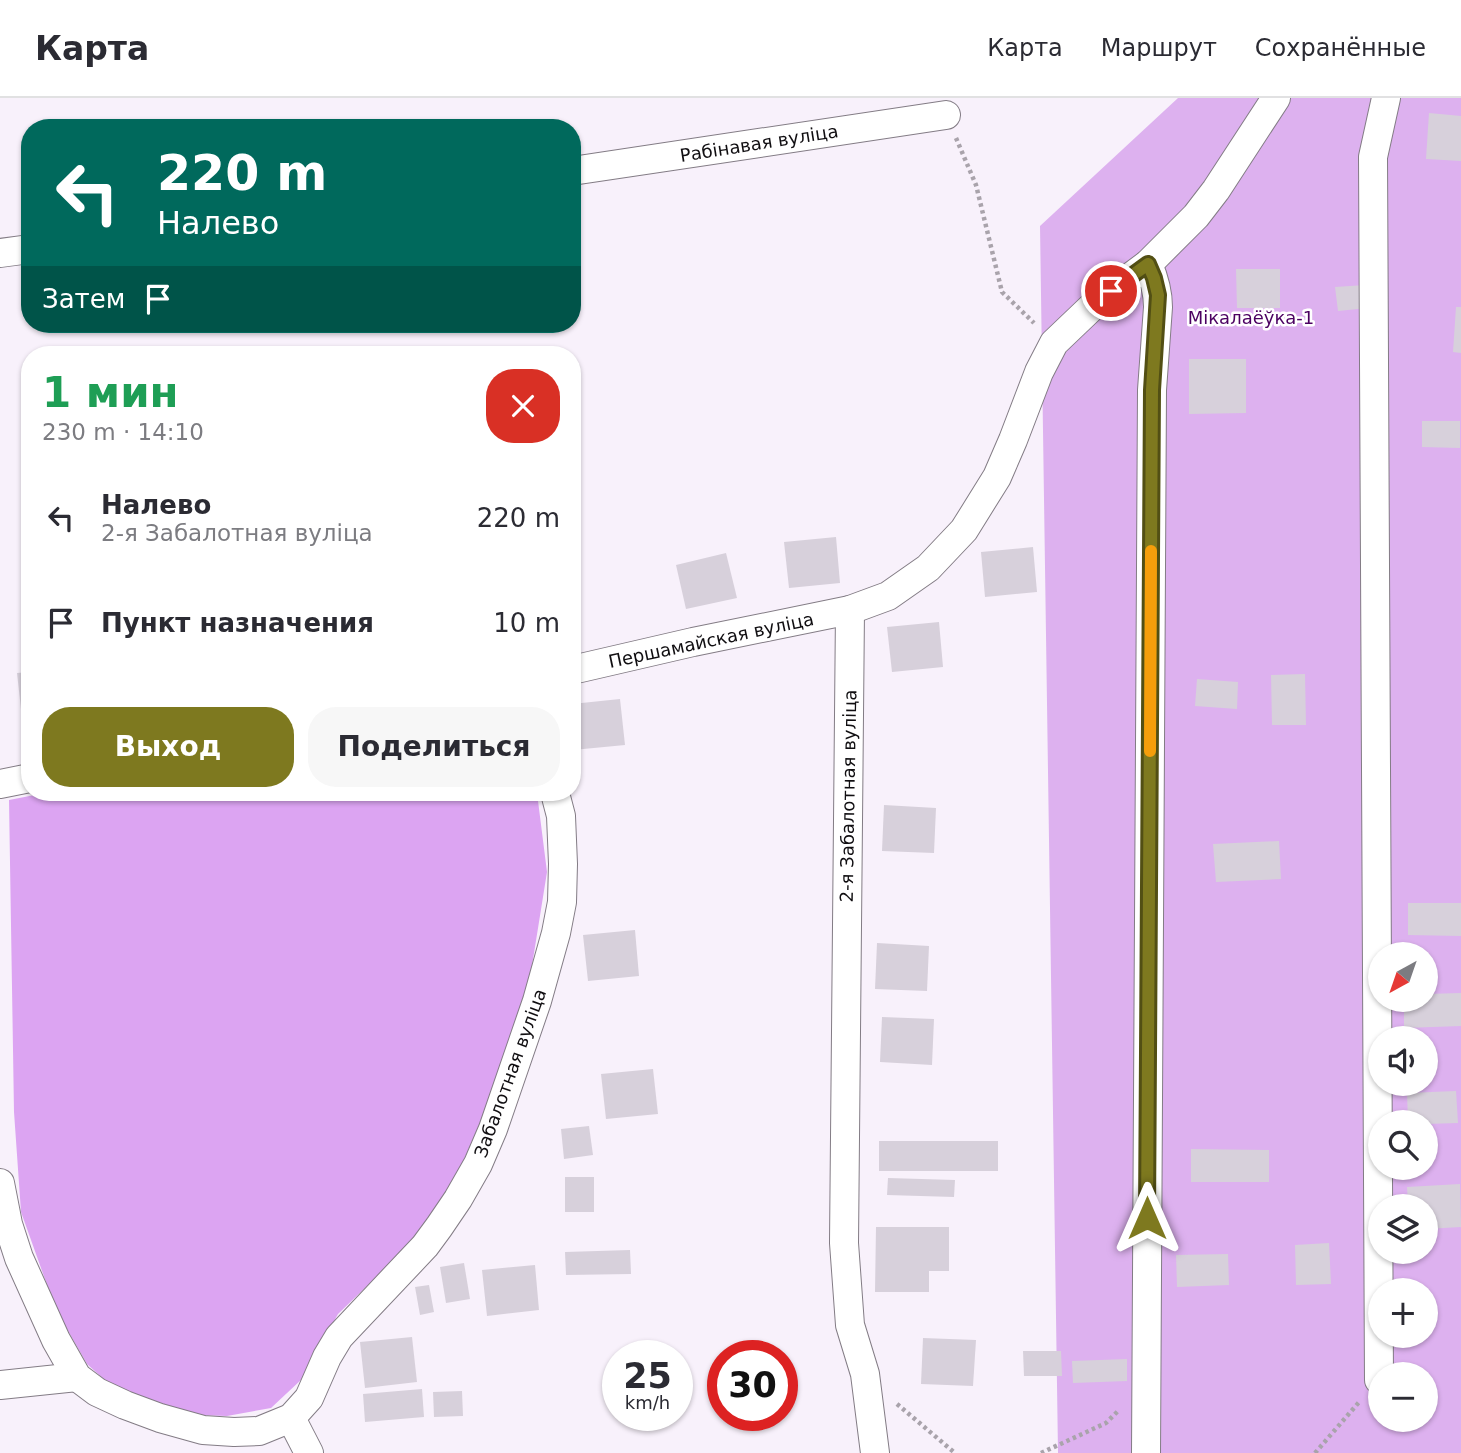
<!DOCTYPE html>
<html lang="ru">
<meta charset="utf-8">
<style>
body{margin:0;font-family:"DejaVu Sans",sans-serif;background:#f7f7f7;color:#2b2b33;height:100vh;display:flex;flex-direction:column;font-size:26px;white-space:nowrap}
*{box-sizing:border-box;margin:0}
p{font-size:23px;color:#7c7c81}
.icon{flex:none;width:38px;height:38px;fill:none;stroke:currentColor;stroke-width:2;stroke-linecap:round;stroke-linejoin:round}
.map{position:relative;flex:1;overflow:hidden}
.drawer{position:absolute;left:21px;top:248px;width:560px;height:455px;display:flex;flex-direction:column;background:#fff;border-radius:28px;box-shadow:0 2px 5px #0004}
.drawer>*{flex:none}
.guide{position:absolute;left:21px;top:21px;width:560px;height:214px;border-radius:28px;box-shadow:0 2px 5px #0004;background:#00695c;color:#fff;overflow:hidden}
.needle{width:46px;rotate:220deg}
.tools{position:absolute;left:1368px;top:844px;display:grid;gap:14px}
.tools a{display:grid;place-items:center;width:70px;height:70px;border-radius:50%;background:#fff;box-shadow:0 2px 5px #0004;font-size:35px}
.speed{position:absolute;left:602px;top:1242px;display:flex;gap:14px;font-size:35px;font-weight:700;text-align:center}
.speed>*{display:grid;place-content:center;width:91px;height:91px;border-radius:50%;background:#fff;box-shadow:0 2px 5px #0004;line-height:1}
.speed small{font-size:18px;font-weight:400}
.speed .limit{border:10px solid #d22;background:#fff;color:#111}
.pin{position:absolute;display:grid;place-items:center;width:60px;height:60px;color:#fff;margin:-30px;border:4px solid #fff;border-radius:50%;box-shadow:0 2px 7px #0007}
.me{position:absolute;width:77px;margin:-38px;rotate:0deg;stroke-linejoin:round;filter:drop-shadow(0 0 5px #0008)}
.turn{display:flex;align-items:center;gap:24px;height:147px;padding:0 21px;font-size:32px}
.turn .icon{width:91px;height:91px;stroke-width:2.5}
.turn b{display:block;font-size:49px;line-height:60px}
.then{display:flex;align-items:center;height:66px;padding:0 21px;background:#0003;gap:14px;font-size:26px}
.round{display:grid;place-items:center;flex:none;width:74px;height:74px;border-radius:28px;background:#f7f7f7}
.summary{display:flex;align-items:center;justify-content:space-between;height:119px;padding:0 21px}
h1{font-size:42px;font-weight:700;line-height:52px;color:#1e9e55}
.primary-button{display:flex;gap:14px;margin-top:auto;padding:14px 21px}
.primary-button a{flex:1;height:80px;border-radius:28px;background:#7e791f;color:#fff;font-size:28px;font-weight:700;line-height:80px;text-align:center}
.primary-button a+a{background:#f7f7f7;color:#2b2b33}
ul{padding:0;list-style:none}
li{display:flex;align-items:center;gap:21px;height:105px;padding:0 21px}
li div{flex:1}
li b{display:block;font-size:26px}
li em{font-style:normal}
header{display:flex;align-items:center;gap:42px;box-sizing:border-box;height:98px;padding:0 35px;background:#fff;border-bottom:2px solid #e1e1e2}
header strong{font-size:33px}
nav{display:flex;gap:38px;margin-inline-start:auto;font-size:24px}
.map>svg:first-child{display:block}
.green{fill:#ddb1ef;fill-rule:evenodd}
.forest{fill:#dca4f2}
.building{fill:#d7d0db}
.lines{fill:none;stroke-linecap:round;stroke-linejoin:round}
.street-casing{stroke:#837c85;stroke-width:30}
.path{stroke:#a9a3ab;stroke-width:4.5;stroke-dasharray:3.5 3.5;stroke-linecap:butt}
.street{stroke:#fff;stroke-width:28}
.route-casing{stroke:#524f14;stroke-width:18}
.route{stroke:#7e791f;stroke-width:12}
.slow{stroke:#f59e0b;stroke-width:12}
.labels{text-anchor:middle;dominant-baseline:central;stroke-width:5;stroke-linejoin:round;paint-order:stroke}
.street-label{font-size:18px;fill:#100e11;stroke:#fff}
.park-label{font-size:18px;fill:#4b0061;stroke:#fff}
</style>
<header>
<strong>Карта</strong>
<nav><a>Карта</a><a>Маршрут</a><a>Сохранённые</a></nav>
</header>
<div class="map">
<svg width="1461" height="1355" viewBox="0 0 1461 1355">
<rect width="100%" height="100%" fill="#f8f1fb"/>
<!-- green -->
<path class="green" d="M1178,0H1461V1355H1058L1040,128ZM1381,856H1426V901H1381ZM1381,940H1426V985H1381ZM1381,1024H1426V1069H1381ZM1381,1108H1426V1153H1381ZM1381,1192H1426V1237H1381ZM1381,1276H1426V1321H1381Z"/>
<!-- forest -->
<polygon class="forest" points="45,695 537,695 547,774 530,880 499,981 452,1089 430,1123 400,1156 338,1216 302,1281 271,1310 227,1318 196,1317 118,1294 87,1266 56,1212 21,1114 14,1014 9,702"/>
<!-- building -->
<g class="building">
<polygon points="1429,15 1461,18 1461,63 1426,61"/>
<polygon points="1236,171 1280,171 1280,210 1237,210"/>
<polygon points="1365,187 1368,210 1338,213 1335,189"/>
<polygon points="1456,209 1461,209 1461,255 1453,254"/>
<polygon points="1189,261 1246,261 1246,315 1189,316"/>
<polygon points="1422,323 1460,323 1460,350 1422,349"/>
<polygon points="836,439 840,485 789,490 784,444"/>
<polygon points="1033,449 1037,494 985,499 981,454"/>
<polygon points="726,455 737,500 686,511 676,467"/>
<polygon points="939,524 943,569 892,574 887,529"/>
<polygon points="30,574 30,620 22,620 17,575"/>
<polygon points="1305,576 1306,627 1272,627 1271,577"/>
<polygon points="1197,581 1238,584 1237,611 1195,608"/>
<polygon points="620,601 625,647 573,652 572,606"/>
<polygon points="884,707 936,710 934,755 882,753"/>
<polygon points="1279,743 1281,781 1216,784 1213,746"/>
<polygon points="1408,805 1461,805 1461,838 1408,837"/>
<polygon points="635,832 639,878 588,883 583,837"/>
<polygon points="877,845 929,848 927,893 875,891"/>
<polygon points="1461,895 1461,928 1404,930 1404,901 1426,901 1426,896"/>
<polygon points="882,919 934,921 932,967 880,964"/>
<polygon points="653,971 658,1016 606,1021 601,976"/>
<polygon points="1456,993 1458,1025 1426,1026 1426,1024 1408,1024 1407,995"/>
<polygon points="589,1028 593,1057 564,1061 561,1031"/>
<rect x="879" y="1043" width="119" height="30"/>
<polygon points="1191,1051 1269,1052 1269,1084 1191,1084"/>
<rect x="565" y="1079" width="29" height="35"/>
<polygon points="888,1080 955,1082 954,1099 887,1097"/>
<polygon points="1460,1086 1461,1129 1426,1131 1426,1108 1408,1108 1407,1089"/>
<polygon points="876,1129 949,1129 949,1173 929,1173 929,1194 875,1194"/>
<polygon points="1329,1145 1331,1186 1296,1187 1295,1147"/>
<polygon points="630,1152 631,1176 566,1177 565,1154"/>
<polygon points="1228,1156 1229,1187 1177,1189 1176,1157"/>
<polygon points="464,1165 470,1201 446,1205 440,1169"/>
<polygon points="535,1167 539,1212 487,1218 482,1172"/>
<polygon points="429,1187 434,1214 420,1217 415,1189"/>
<polygon points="412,1239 417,1284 365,1290 360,1244"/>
<polygon points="923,1240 976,1242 973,1288 921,1286"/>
<polygon points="1023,1253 1061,1253 1062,1278 1024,1278"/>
<polygon points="1127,1261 1127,1283 1073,1285 1072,1263"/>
<polygon points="422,1291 424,1319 365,1324 363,1296"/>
<polygon points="462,1293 463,1318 434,1319 433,1294"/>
</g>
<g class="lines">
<!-- street casing -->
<g class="street-casing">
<g id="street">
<polyline points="572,73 946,17"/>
<polyline points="0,155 30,151"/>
<polyline points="850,512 844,1145 850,1227 865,1276 875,1355"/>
<polyline points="572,572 693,544 850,512 888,498 928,470 964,432 997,379 1013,342 1039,274 1054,245 1097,204 1148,166 1196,118 1216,92 1276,0"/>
<polyline points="0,686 30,680"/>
<polyline points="0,1085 8,1126 19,1160 56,1242 77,1279 97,1294 125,1307 160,1320 203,1332 234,1334 259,1333 291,1320 309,1300 327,1259 339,1239 425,1148 439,1129 458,1101 478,1066 493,1031 537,903 556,835 562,804 563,766 561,718 555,695"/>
<polyline points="1379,1282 1373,59 1386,0"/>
<polyline points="0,1287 77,1279"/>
<polyline points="291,1320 309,1355"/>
<path d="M1146,1355L1152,292L1158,209C1158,193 1154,180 1148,166"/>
</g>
</g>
<!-- path -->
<g class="path">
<polyline points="956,40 976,87 1002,194 1034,225"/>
<polyline points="897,1306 955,1355"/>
<polyline points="1041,1355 1106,1325 1118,1313"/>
<polyline points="1315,1355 1360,1303"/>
</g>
<!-- street -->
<use href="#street" class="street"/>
</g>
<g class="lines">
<!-- route casing -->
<g class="route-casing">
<polyline id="route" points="1111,193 1148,166 1154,180 1158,197 1152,292 1147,1120"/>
</g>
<!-- route -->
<use href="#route" class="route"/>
<!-- slow -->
<polyline class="slow" points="1150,653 1151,453"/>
</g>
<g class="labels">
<!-- street labels -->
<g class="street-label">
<text transform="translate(759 45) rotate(-9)">Рабінавая вуліца</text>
<text transform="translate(711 542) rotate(-12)">Першамайская вуліца</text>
<text transform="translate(848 698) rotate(-89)">2-я Забалотная вуліца</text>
<text transform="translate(510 975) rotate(-70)">Забалотная вуліца</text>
</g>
<!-- park labels -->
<g class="park-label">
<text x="1251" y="219">Мікалаёўка-1</text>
</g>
</g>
</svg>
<div class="tools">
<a><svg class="needle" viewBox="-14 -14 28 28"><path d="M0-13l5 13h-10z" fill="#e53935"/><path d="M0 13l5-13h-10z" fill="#7c7c81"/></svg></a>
<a><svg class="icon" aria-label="sound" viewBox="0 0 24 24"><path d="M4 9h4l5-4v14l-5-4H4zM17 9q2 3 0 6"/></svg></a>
<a><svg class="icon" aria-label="search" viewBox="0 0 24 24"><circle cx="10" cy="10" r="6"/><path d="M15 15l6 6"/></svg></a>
<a><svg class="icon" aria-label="layers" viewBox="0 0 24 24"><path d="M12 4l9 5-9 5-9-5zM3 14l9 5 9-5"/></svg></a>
<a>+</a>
<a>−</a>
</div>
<div class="speed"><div>25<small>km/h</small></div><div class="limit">30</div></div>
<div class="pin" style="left:1111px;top:193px;background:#d93025"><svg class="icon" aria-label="arrive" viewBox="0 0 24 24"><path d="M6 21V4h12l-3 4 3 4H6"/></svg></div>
<svg class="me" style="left:1147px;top:1120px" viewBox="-20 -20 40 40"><path d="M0-17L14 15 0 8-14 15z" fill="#7e791f" stroke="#fff" stroke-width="4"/></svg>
<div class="guide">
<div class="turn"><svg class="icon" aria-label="left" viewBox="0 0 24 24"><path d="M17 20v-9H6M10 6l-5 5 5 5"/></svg><div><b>220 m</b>Налево</div></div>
<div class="then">Затем<svg class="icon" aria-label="arrive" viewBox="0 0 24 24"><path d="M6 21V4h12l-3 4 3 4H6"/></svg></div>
</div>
<section class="drawer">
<div class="summary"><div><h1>1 мин</h1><p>230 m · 14:10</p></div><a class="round" style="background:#d93025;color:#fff"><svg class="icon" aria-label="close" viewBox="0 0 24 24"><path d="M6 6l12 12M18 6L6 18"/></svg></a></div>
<ul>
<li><svg class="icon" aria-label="left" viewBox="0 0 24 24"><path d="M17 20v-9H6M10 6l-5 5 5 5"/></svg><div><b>Налево</b><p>2-я Забалотная вуліца</p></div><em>220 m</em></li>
<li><svg class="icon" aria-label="arrive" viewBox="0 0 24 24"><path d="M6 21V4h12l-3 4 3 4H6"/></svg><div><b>Пункт назначения</b></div><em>10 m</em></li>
</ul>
<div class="primary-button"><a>Выход</a><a>Поделиться</a></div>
</section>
</div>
